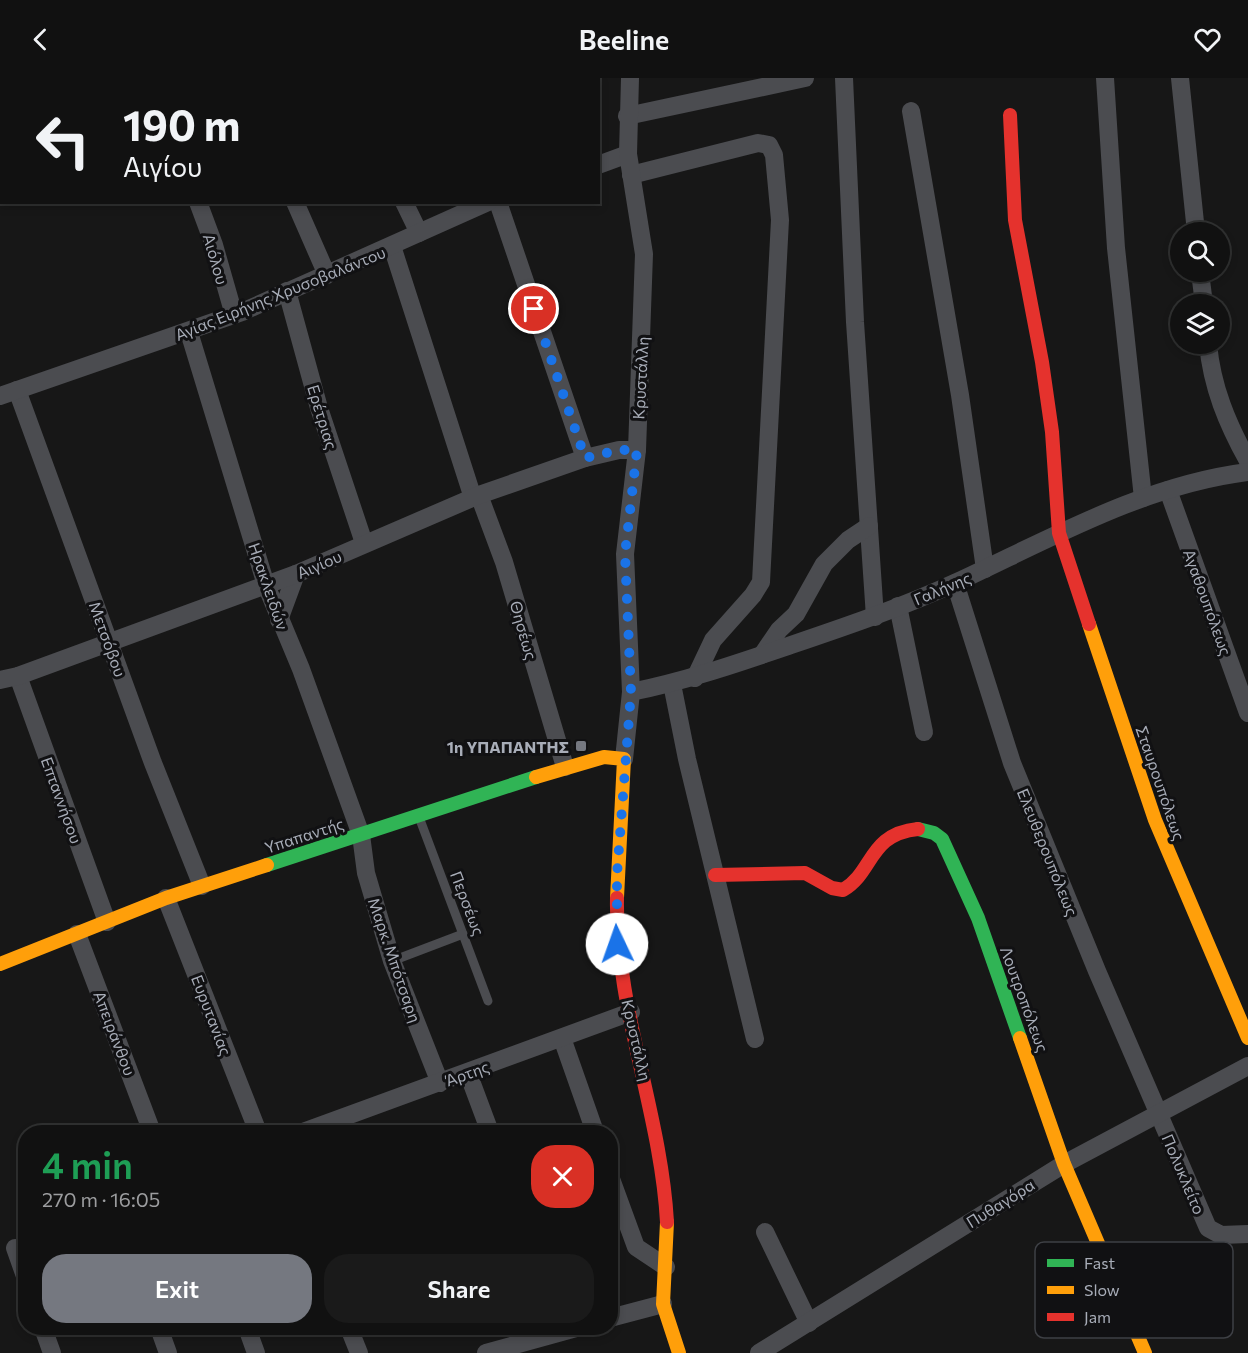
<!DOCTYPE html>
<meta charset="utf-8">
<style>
body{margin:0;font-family:Commissioner,sans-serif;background:#1a1a1a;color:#f1f3f6;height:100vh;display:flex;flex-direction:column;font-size:22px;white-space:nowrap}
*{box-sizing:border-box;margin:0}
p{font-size:20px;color:#9c9d9f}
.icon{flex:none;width:33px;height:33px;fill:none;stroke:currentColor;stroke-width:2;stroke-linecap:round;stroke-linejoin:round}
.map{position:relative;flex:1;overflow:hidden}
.panel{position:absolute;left:18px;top:1047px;width:600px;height:210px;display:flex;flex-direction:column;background:#111;border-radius:24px;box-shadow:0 3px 9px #0003,0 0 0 2px #303131}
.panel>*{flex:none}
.banner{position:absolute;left:0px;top:0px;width:600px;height:126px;box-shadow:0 3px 9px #0003,0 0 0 2px #303131;background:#111;color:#f1f3f6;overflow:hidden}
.fabs{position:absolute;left:1170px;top:144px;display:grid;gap:12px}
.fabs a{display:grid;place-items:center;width:60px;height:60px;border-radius:50%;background:#111;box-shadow:0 3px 9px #0003,0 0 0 2px #303131;font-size:30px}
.pin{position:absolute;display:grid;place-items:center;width:51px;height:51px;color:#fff;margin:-26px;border:3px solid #fff;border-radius:50%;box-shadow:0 2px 6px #0007}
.me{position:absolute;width:66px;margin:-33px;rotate:357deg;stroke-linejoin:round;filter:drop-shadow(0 0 4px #0008)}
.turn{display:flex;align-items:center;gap:21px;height:126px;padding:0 24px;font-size:27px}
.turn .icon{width:78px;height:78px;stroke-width:2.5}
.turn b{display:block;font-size:42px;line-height:51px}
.round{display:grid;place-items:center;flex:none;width:63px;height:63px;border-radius:24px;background:#1a1a1a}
.summary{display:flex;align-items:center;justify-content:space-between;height:102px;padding:0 24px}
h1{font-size:36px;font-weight:600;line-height:45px;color:#1e9e55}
.primary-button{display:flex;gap:12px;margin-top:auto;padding:12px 24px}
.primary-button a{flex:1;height:69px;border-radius:24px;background:#757880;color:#fff;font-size:24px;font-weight:600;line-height:69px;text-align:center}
.primary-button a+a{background:#1a1a1a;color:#f1f3f6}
header{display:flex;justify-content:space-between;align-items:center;height:78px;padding:0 24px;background:#111;font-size:27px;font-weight:600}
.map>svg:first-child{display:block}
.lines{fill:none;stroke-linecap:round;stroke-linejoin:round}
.lane{stroke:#4b4c50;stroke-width:9}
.street{stroke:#4b4c50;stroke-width:18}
.fast{stroke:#30b455;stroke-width:14}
.slow{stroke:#ff9f0a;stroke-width:14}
.jam{stroke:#e5322d;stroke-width:14}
.route{stroke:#1a73e8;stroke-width:10;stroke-dasharray:0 18}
.poi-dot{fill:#757880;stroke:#111113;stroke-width:2}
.labels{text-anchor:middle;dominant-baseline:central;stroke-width:6;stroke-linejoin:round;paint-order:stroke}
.street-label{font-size:16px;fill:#a8adb8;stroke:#111113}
.poi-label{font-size:16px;font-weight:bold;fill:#a8adb8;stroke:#111113;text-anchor:end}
.key{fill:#111113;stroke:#3e4045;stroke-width:1.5}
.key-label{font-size:16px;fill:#a8adb8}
</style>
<header><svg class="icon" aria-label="back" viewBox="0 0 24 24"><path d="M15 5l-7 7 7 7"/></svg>Beeline<svg class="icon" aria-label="heart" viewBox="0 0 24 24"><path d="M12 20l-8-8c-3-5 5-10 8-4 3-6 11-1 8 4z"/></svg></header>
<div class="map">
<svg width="1248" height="1275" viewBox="0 0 1248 1275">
<rect width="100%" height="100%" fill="#171717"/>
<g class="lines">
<!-- lane -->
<g class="lane">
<polyline points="419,739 488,923"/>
<polyline points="392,883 463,856"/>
</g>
<!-- street -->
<g class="street">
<polyline points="242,0 242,2"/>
<polyline points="348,0 349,2"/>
<polyline points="449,0 450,2"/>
<polyline points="844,0 855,244 875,539"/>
<polyline points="1105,0 1116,170 1143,420"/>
<polyline points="1180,0 1196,154"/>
<polyline points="129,2 132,0"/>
<polyline points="911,33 960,317 985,491"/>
<polyline points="627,38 805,0"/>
<polyline points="0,39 2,38"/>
<polyline points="598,87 628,76"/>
<polyline points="631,97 758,65 769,67 774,77 780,142 761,504 753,517 713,562 695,600"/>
<polyline points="198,124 214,167 234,237"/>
<polyline points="295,124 327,197"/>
<polyline points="404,124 419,155"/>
<polyline points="498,124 585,380"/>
<polyline points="392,168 473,420"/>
<polyline points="1200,194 1204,226"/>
<polyline points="287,213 319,330 364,465"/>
<polyline points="189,254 266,507 301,591 361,757 366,795 392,883 440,1005"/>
<path d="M1208,266C1212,309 1227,345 1248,383"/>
<polyline points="17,312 153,685 202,808"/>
<polyline points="0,318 242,234 488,124"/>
<polyline points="1168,412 1248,635"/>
<polyline points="479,417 504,484 565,689"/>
<polyline points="955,505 1012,685 1097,893 1208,1150 1221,1157 1248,1156"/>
<polyline points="898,528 924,654"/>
<polyline points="279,542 296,496"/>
<polyline points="762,577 779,552 796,536 824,486 848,462 869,448"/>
<polyline points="18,598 107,844"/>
<polyline points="0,602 18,598 296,496 479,417 585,380 619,372 637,372"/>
<polyline points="672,606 687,681 755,961"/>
<path d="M631,614C686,603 738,585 791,567C847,548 903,529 957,504C1050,461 1144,407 1248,394"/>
<polyline points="624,681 631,614 625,476 637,372 644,176 628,76 630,0"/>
<polyline points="166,820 258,1054"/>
<polyline points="77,856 152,1054"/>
<polyline points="562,960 595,1054"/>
<polyline points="468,995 490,1054"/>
<polyline points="303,1054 631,934"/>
<polyline points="610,1098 636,1169 666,1189"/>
<polyline points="765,1154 809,1245"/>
<polyline points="15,1170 26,1201"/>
<polyline points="610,1240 663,1226"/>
<polyline points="43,1250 52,1275"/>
<polyline points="159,1250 168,1275"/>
<polyline points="247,1250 256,1275"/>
<polyline points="349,1250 359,1275"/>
<polyline points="486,1275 576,1250"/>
<polyline points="759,1275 1064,1086 1248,988"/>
</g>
<!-- fast -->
<g class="fast">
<polyline points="918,751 934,755 942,761 978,840 1020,960"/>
<polyline points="267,787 536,699"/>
</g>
<!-- slow -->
<g class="slow">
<polyline points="1089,546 1155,742 1248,960"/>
<polyline points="536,699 604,679 624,681 617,820"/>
<polyline points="0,886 166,820 267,787"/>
<polyline points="1020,960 1064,1086 1145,1275"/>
<polyline points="667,1144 663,1226 679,1275"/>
</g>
<!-- jam -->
<g class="jam">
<polyline points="1010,37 1015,142 1042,284 1052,354 1059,455 1089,546"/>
<path d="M715,797L805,795L832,810L843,812C874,794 868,756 918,751"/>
<path d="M617,820C615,930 661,1035 667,1144"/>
</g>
</g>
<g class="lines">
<!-- route -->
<polyline class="route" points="534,231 585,380 619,372 637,372 625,476 631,614 617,796 617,866"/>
</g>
<!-- markers -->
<rect class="poi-dot" x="575" y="662" width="12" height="12" rx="3"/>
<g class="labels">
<!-- street labels -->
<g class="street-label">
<text transform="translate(216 181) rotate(74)">Αιόλου</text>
<text transform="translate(280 215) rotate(-22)">Αγίας Ειρήνης Χρυσοβαλάντου</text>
<text transform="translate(640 300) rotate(-87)">Κρυστάλλη</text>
<text transform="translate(323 339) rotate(73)">Ερέτριας</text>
<text transform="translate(319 486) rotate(-23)">Αιγίου</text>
<text transform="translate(269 508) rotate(71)">Ηρακλειδών</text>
<text transform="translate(942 510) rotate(-23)">Γαλήνης</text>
<text transform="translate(1208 524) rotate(70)">Αγαθουπόλεως</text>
<text transform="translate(524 552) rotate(74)">Θησέως</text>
<text transform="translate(108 561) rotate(70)">Μετσόβου</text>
<text transform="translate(1161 705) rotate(71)">Σταυρουπόλεως</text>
<text transform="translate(62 722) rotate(70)">Επταννήσου</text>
<text transform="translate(304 757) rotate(-18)">Υπαπαντής</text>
<text transform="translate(1048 774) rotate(68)">Ελευθερουπόλεως</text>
<text transform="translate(468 825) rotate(69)">Περσέως</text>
<text transform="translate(395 882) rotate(71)">Μαρκ. Μπότσαρη</text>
<text transform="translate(1025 921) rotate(70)">Λουτροπόλεως</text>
<text transform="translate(212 937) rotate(69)">Ευρυτανίας</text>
<text transform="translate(115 955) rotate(69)">Απειράνθου</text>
<text transform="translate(637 962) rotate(77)">Κρυστάλλη</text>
<text transform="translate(467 995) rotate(-20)">Άρτης</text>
<text transform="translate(1184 1096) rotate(67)">Πολυκλείτο</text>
<text transform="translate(1000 1125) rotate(-32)">Πυθαγόρα</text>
</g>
<!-- poi labels -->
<g class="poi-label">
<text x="569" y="668">1η ΥΠΑΠΑΝΤΗΣ</text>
</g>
</g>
<!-- legend -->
<rect x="1035" y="1164" width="198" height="96" rx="9" class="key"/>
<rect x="1047" y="1181" width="27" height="8" fill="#30b455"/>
<rect x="1047" y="1208" width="27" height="8" fill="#ff9f0a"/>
<rect x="1047" y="1235" width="27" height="8" fill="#e5322d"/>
<g class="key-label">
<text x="1084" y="1191">Fast</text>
<text x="1084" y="1218">Slow</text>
<text x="1084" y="1245">Jam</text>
</g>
</svg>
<div class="fabs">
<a><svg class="icon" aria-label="search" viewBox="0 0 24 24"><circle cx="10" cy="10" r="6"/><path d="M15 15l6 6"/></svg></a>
<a><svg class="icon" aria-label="layers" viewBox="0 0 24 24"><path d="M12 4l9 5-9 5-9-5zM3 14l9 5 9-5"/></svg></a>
</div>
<div class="pin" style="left:534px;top:231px;background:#d93025"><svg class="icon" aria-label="arrive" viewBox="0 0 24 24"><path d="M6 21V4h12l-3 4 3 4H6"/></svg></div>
<svg class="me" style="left:617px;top:866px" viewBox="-20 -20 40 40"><circle r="19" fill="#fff"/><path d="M0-13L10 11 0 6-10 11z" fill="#1a73e8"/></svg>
<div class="banner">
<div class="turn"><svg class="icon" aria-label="left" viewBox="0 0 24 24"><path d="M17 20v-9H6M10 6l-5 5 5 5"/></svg><div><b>190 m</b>Αιγίου</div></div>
</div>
<section class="panel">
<div class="summary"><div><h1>4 min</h1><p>270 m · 16:05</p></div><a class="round" style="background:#d93025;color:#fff"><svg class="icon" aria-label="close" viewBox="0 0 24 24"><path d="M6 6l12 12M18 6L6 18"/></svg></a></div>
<div class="primary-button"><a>Exit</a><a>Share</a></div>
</section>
</div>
